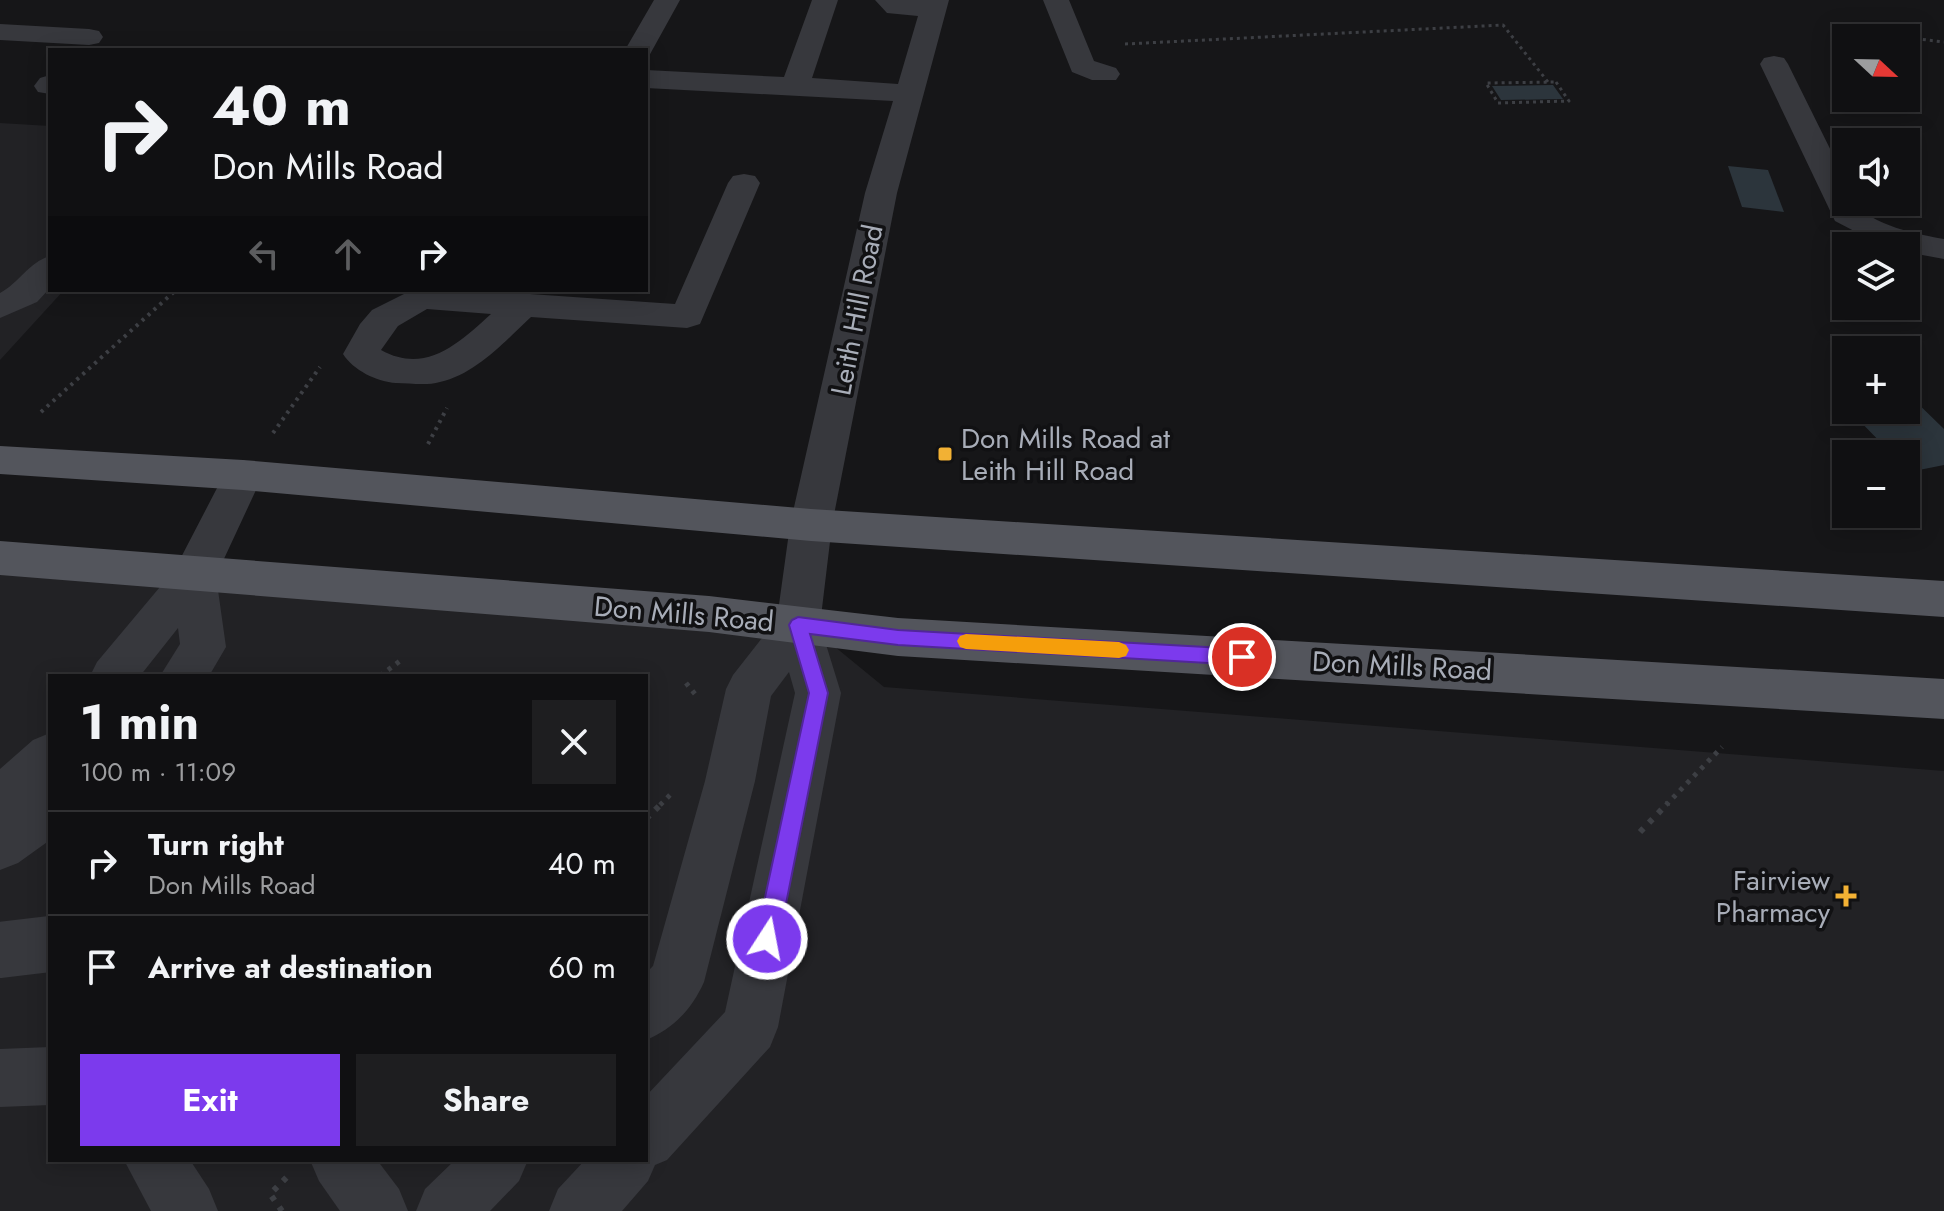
<!DOCTYPE html>
<meta charset="utf-8">
<style>
body{margin:0;font-family:Jost,sans-serif;background:#1e1e20;color:#f1f3f6;height:100vh;display:flex;flex-direction:column;font-size:30px;white-space:nowrap}
*{box-sizing:border-box;margin:0}
p{font-size:26px;color:#9c9d9f}
.icon{flex:none;width:44px;height:44px;fill:none;stroke:currentColor;stroke-width:2;stroke-linecap:round;stroke-linejoin:round}
.map{position:relative;flex:1;overflow:hidden}
.drawer{position:absolute;left:48px;top:674px;width:600px;height:488px;display:flex;flex-direction:column;background:#101012;border-radius:0px;box-shadow:0 4px 20px #0003,0 0 0 2px #303032}
.drawer>*{flex:none}
.banner{position:absolute;left:48px;top:48px;width:600px;height:244px;border-radius:0px;box-shadow:0 4px 20px #0003,0 0 0 2px #303032;background:#101012;color:#f1f3f6;overflow:hidden}
.needle{width:52px;rotate:112deg}
.tools{position:absolute;left:1832px;top:24px;display:grid;gap:16px}
.tools a{display:grid;place-items:center;width:88px;height:88px;border-radius:0px;background:#101012;box-shadow:0 4px 20px #0003,0 0 0 2px #303032;font-size:40px}
.pin{position:absolute;display:grid;place-items:center;width:68px;height:68px;color:#fff;margin:-34px;border:4px solid #fff;border-radius:50%;box-shadow:0 2px 8px #0007}
.me{position:absolute;width:88px;margin:-44px;rotate:11deg;stroke-linejoin:round;filter:drop-shadow(0 0 6px #0008)}
.turn{display:flex;align-items:center;gap:28px;height:168px;padding:0 32px;font-size:36px}
.turn .icon{width:104px;height:104px;stroke-width:2.5}
.turn b{display:block;font-size:56px;line-height:68px}
.lanes{display:flex;align-items:center;height:76px;padding:0 32px;background:#0003;justify-content:center;gap:40px;direction:ltr}
.lanes .off{opacity:.35}
.round{display:grid;place-items:center;flex:none;width:84px;height:84px;border-radius:0px;background:#1e1e20}
.overview{display:flex;align-items:center;justify-content:space-between;height:136px;padding:0 32px}
h1{font-size:48px;font-weight:700;line-height:60px}
.action{display:flex;gap:16px;margin-top:auto;padding:16px 32px}
.action a{flex:1;height:92px;border-radius:0px;background:#7c3aed;color:#fff;font-size:32px;font-weight:700;line-height:92px;text-align:center}
.action a+a{background:#1e1e20;color:#f1f3f6}
ul{padding:0;list-style:none}
li{display:flex;align-items:center;gap:24px;height:104px;padding:0 32px;border-top:2px solid #303032}
li div{flex:1}
li b{display:block;font-size:30px}
li em{font-style:normal}
.map>svg:first-child{display:block}
.built{fill:#222225;fill-rule:evenodd}
.water{fill:#2c353c}
.lines{fill:none;stroke-linecap:round;stroke-linejoin:round}
.path-far3{stroke:#3d3f44;stroke-width:3;stroke-dasharray:3 4;stroke-linecap:butt}
.path-far2{stroke:#3d3f44;stroke-width:4;stroke-dasharray:3 5;stroke-linecap:butt}
.path-far1{stroke:#3d3f44;stroke-width:5;stroke-dasharray:4 6;stroke-linecap:butt}
.path{stroke:#3d3f44;stroke-width:6;stroke-dasharray:5 8;stroke-linecap:butt}
.minor{fill:#37383d;fill-rule:evenodd}
.major{fill:#53555c;fill-rule:evenodd}
.minor-bridge{stroke:#37383d;stroke-width:56}
.route{fill:#7c3aed;stroke:#51269a;stroke-width:2}
.slow{fill:#f59e0b}
.poi-dot{fill:#f2b134;stroke:#111113;stroke-width:3}
.labels{text-anchor:middle;dominant-baseline:central;stroke-width:7;stroke-linejoin:round;paint-order:stroke}
.street-label{font-size:28px;fill:#a8adb8;stroke:#111113}
.poi-label{font-size:28px;fill:#a8adb8;stroke:#111113;text-anchor:start}
</style>
<div class="map">
<svg width="1944" height="1211" viewBox="0 0 1944 1211">
<rect width="100%" height="100%" fill="#161618"/>
<!-- built -->
<g class="built">
<polygon points="0,123 50,126 50,290 64,290 0,360"/>
<path d="M0,558L818,633L884,687L1944,771V1211H0ZM50,676H646V1160H50Z"/>
</g>
<!-- water -->
<g class="water">
<polygon points="1553,85 1563,99 1501,100 1492,86"/>
<polygon points="1728,166 1768,170 1784,212 1742,207"/>
<polygon points="1906,392 1944,429 1944,465 1909,472 1906,469 1906,454 1892,454 1849,410 1906,410"/>
</g>
<g class="lines">
<!-- path-far3 -->
<g class="path-far3">
<polyline points="1902,37 1944,42"/>
<polyline points="1125,44 1503,25 1548,82"/>
<polygon points="1556,82 1569,101 1498,103 1486,83"/>
</g>
<!-- path-far2 -->
<g class="path-far2">
<polyline points="322,290 353,292"/>
<polyline points="41,412 176,290"/>
<polyline points="273,433 320,367"/>
<polyline points="428,444 447,408"/>
</g>
<!-- path-far1 -->
<g class="path-far1">
<polyline points="380,676 400,661"/>
<polyline points="686,683 695,694"/>
<polyline points="660,805 673,792"/>
<polyline points="1666,805 1722,747"/>
</g>
<!-- path -->
<g class="path">
<polyline points="646,819 662,803"/>
<polyline points="1640,832 1668,803"/>
<polyline points="282,1211 270,1194 289,1175"/>
</g>
<!-- minor -->
<g class="minor">
<polygon points="654,0 680,0 649,56 646,57 646,50 625,50"/>
<path d="M812,0H838L812,78L898,84L918,16L887,13L875,0H949L897,193L832,525L820,625L841,693L778,1027L770,1047L667,1160L655,1165L648,1181L622,1211H549L558,1189L585,1160H646V1096L725,1012L795,693L789,672L771,696L755,781L704,982C692,1009 673,1029 646,1040V973L653,966L705,781L726,689L733,675L777,619L790,525L865,193L893,101L646,88V70L784,77Z"/>
<polygon points="1043,0 1069,0 1094,61 1116,68 1120,74 1116,80 1092,80 1072,72"/>
<polygon points="0,24 89,29 99,31 103,37 99,43 89,45 0,40"/>
<path d="M1774,56L1784,58L1788,64L1846,181V202H1856C1868,225 1921,235 1944,239V259L1906,252V246L1881,245L1835,221L1760,64L1764,58Z"/>
<polygon points="50,75 50,94 38,92 34,86 40,78"/>
<path d="M744,174L755,176L760,183L700,324L687,328L531,317C505,341 476,374 440,382C426,386 410,383 396,383C377,382 353,370 343,354L360,324L372,310L412,290H471L675,304L728,183L733,176ZM427,309L491,314C459,343 426,375 381,350L398,326Z"/>
<path d="M50,256V288L37,302L0,318V293C19,283 29,262 50,256Z"/>
<polygon points="243,460 257,465 263,475 216,576 226,647 209,676 160,676 180,644 178,628 140,676 90,676 97,662 175,569 229,465"/>
<polygon points="50,733 50,786 47,789 50,788 50,840 18,863 0,870 0,769 33,740"/>
<polygon points="50,1047 50,1105 0,1107 0,1049"/>
<polygon points="124,1160 190,1160 209,1189 218,1211 151,1211"/>
<polygon points="310,1160 377,1160 399,1189 408,1211 340,1211 319,1181"/>
<polygon points="455,1160 528,1160 519,1181 490,1211 416,1211 425,1189"/>
</g>
<!-- major -->
<g class="major">
<polygon points="0,446 243,460 811,509 1944,581 1944,617 811,541 243,490 0,474"/>
<polygon points="0,541 709,596 898,618 1944,679 1944,719 898,656 709,632 0,575"/>
</g>
<!-- minor-bridge -->
<polyline class="minor-bridge" points="0,950 50,944"/>
</g>
<!-- route -->
<polygon class="route" points="798,617 898,630 1242,649 1248,652 1251,657 1248,663 1242,665 898,645 810,634 828,693 779,939 775,947 767,950 760,947 756,939 809,693 789,625 792,620"/>
<!-- slow -->
<polygon class="slow" points="966,634 1119,642 1126,645 1129,650 1126,656 1119,658 966,649 960,647 957,641 960,636"/>
<!-- markers -->
<g class="poi-dot">
<rect x="937" y="446" width="16" height="16" rx="4"/>
<path d="M1842 884h8v8h8v8h-8v8h-8v-8h-8v-8h8z"/>
</g>
<g class="labels">
<!-- street labels -->
<g class="street-label">
<text transform="translate(857 310) rotate(-79)">Leith Hill Road</text>
<text transform="translate(684 614) rotate(5)">Don Mills Road</text>
<text transform="translate(1402 666) rotate(3)">Don Mills Road</text>
</g>
<!-- poi labels -->
<g class="poi-label">
<text x="961" y="438">Don Mills Road at<tspan x="961" dy="32">Leith Hill Road</tspan></text>
<text x="1830" y="880" text-anchor="end">Fairview<tspan x="1830" dy="32">Pharmacy</tspan></text>
</g>
</g>
</svg>
<div class="tools">
<a><svg class="needle" viewBox="-14 -14 28 28"><path d="M0-13l5 13h-10z" fill="#e53935"/><path d="M0 13l5-13h-10z" fill="#9c9d9f"/></svg></a>
<a><svg class="icon" aria-label="sound" viewBox="0 0 24 24"><path d="M4 9h4l5-4v14l-5-4H4zM17 9q2 3 0 6"/></svg></a>
<a><svg class="icon" aria-label="layers" viewBox="0 0 24 24"><path d="M12 4l9 5-9 5-9-5zM3 14l9 5 9-5"/></svg></a>
<a>+</a>
<a>−</a>
</div>
<div class="pin" style="left:1242px;top:657px;background:#d93025"><svg class="icon" aria-label="arrive" viewBox="0 0 24 24"><path d="M6 21V4h12l-3 4 3 4H6"/></svg></div>
<svg class="me" style="left:767px;top:939px" viewBox="-20 -20 40 40"><circle r="17" fill="#7c3aed" stroke="#fff" stroke-width="3"/><path d="M0-11L8 9 0 5-8 9z" fill="#fff"/></svg>
<div class="banner">
<div class="turn"><svg class="icon" aria-label="right" viewBox="0 0 24 24"><path d="M7 20v-9h11M14 6l5 5-5 5"/></svg><div><b>40 m</b>Don Mills Road</div></div>
<div class="lanes"><svg class="icon off" aria-label="left" viewBox="0 0 24 24"><path d="M17 20v-9H6M10 6l-5 5 5 5"/></svg><svg class="icon off" aria-label="ahead" viewBox="0 0 24 24"><path d="M12 20V5M6 11l6-6 6 6"/></svg><svg class="icon" aria-label="right" viewBox="0 0 24 24"><path d="M7 20v-9h11M14 6l5 5-5 5"/></svg></div>
</div>
<section class="drawer">
<div class="overview"><div><h1>1 min</h1><p>100 m · 11:09</p></div><a class="round"><svg class="icon" aria-label="close" viewBox="0 0 24 24"><path d="M6 6l12 12M18 6L6 18"/></svg></a></div>
<ul>
<li><svg class="icon" aria-label="right" viewBox="0 0 24 24"><path d="M7 20v-9h11M14 6l5 5-5 5"/></svg><div><b>Turn right</b><p>Don Mills Road</p></div><em>40 m</em></li>
<li><svg class="icon" aria-label="arrive" viewBox="0 0 24 24"><path d="M6 21V4h12l-3 4 3 4H6"/></svg><div><b>Arrive at destination</b></div><em>60 m</em></li>
</ul>
<div class="action"><a>Exit</a><a>Share</a></div>
</section>
</div>
